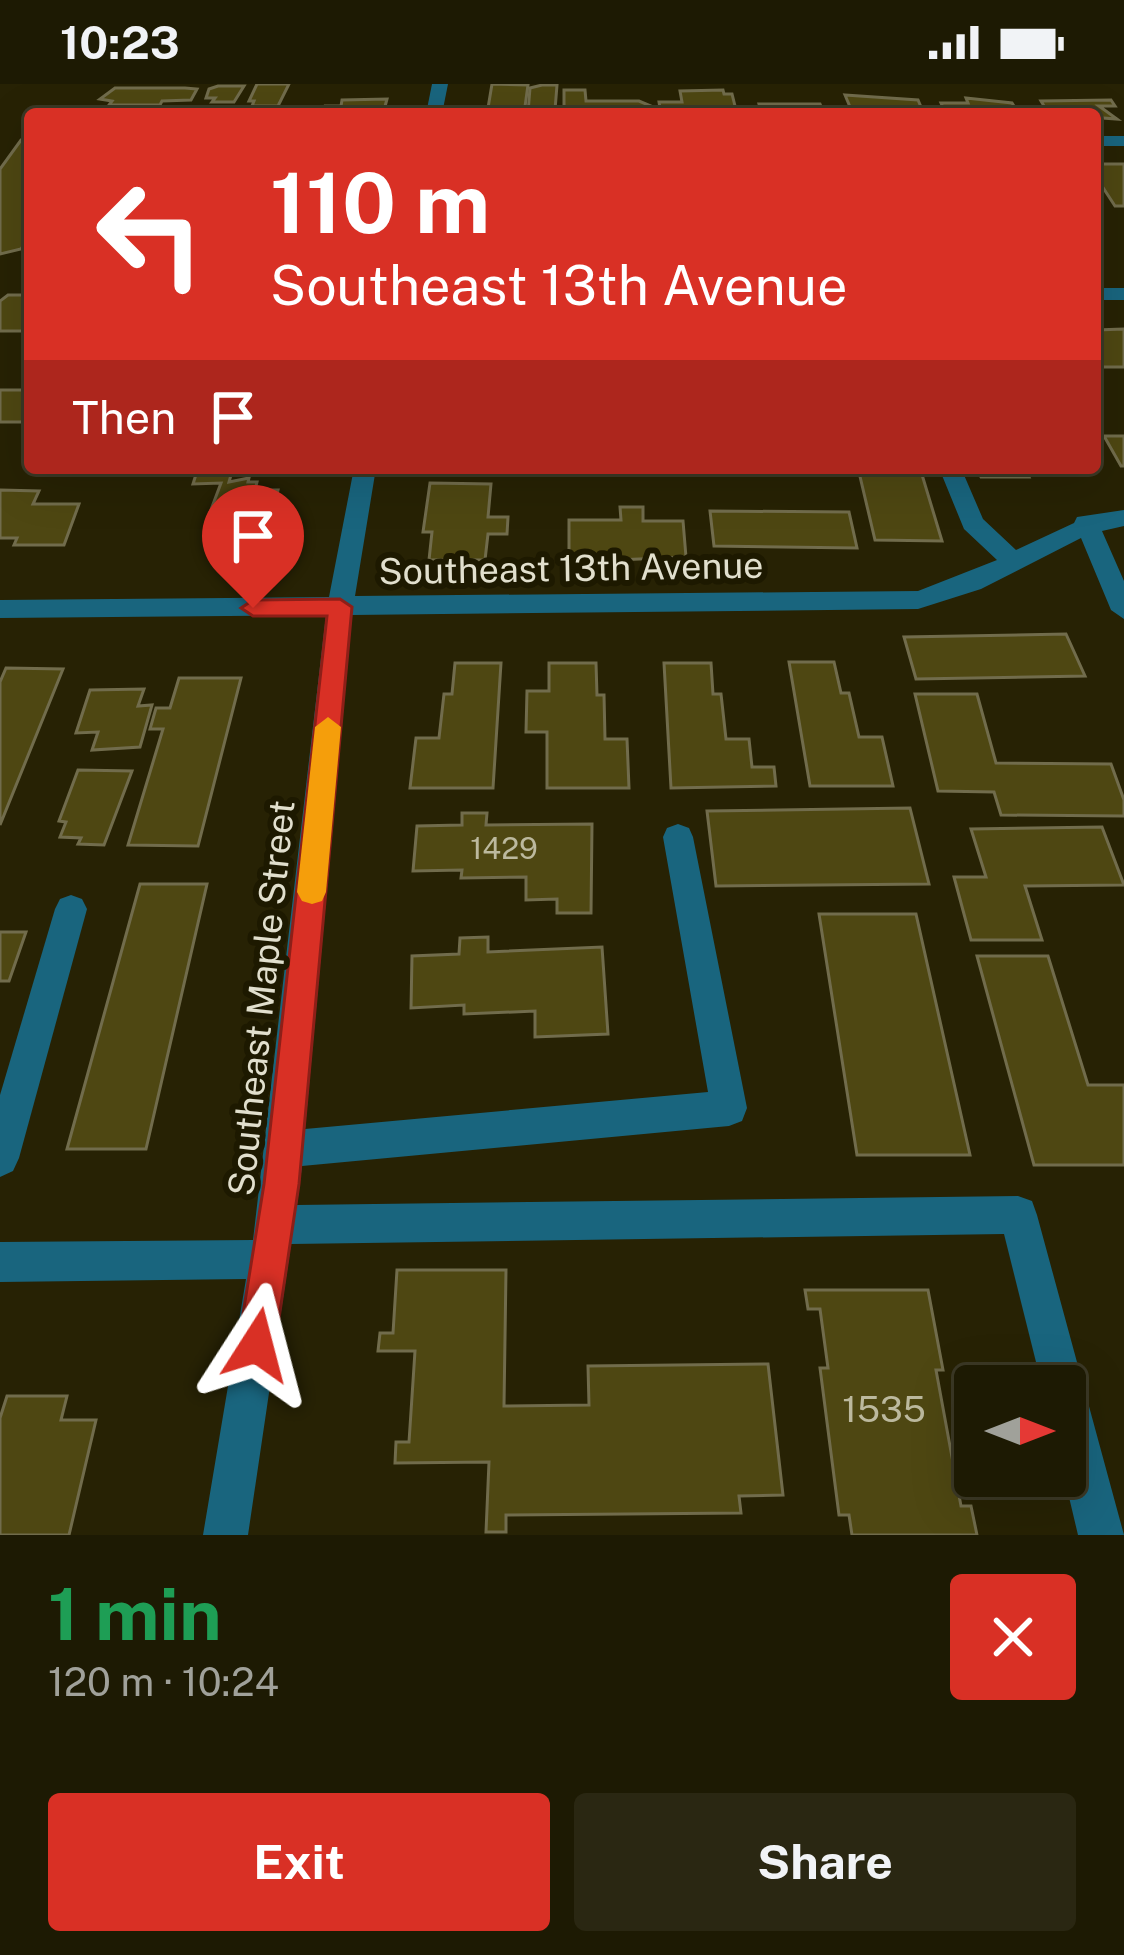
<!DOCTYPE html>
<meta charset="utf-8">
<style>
body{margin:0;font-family:"Public Sans",sans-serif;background:#2a2712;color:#f1f3f6;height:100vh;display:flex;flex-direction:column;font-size:45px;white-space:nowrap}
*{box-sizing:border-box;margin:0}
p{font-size:39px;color:#a0a19a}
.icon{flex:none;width:66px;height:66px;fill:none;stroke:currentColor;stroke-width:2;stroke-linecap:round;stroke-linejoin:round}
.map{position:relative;height:1451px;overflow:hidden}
.drawer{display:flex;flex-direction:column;background:#1d1a03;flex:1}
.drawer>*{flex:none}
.hud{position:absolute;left:24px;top:24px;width:1077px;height:366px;border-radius:12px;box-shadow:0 12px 48px #0002,0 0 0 3px #3b3825;background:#d93025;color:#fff;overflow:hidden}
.needle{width:78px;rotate:90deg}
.tools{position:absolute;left:954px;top:1281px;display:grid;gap:24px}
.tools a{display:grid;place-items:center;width:132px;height:132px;border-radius:12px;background:#1d1a03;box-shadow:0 12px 48px #0002,0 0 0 3px #3b3825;font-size:60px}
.pin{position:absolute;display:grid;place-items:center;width:102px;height:102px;color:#fff;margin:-123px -51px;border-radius:50% 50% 50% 0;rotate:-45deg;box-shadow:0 0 12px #0007}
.pin .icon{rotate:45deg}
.me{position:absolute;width:132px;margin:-66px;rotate:9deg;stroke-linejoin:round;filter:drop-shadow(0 0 9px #0008)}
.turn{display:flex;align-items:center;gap:42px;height:252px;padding:0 48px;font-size:54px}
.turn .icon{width:156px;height:156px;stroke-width:2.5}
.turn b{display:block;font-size:84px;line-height:102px}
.then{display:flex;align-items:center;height:114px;padding:0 48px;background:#0003;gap:24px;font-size:45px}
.round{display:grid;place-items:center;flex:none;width:126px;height:126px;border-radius:12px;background:#2a2712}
.head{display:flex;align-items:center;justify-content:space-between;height:204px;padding:0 48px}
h1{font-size:72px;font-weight:700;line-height:90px;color:#1e9e55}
.primary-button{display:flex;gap:24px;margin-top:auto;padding:24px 48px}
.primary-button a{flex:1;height:138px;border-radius:12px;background:#d93025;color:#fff;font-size:48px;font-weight:700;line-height:138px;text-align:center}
.primary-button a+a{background:#2a2712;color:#f1f3f6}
.status{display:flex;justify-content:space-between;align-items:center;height:84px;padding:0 60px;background:#1d1a03;direction:ltr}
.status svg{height:33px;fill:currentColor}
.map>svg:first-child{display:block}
.building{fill:#4e4712;stroke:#716c4c;stroke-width:3}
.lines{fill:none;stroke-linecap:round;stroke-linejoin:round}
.minor{fill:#19657e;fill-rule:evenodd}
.route{fill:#d93025;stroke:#8d1f18;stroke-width:3}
.slow{fill:#f59e0b}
.labels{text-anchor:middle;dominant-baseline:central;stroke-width:12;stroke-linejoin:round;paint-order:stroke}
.number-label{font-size:30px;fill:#bcb99e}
.street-label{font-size:36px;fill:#e1dfcd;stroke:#1d1900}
.near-number-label{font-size:36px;fill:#bcb99e}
</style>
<div class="status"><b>10:23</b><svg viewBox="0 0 49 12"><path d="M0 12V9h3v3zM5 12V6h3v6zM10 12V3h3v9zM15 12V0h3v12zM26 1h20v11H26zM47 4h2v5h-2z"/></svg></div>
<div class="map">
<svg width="1124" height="1451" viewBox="0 0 1124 1451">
<rect width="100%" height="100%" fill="#272204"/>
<!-- building -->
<g class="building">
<polygon points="257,0 289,0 278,22 252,22 254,17 249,17"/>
<polygon points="492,0 528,1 524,30 487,30"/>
<polygon points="542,1 557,1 555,26 528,29 530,4"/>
<polygon points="218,2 244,2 234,18 212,18 215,14 206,14 209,5"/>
<polygon points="115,4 185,4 197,5 191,16 162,17 160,21 109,21 112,17 100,15"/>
<polygon points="564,6 585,6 586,17 639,17 651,22 652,30 564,30"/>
<polygon points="723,6 724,10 732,10 737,30 661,30 659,18 682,18 680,7"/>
<polygon points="845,11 918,16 924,30 853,30"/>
<polygon points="966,14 1012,19 1019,30 946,30 941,19 968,19"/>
<polygon points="387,15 383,30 322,30 325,22 341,22 342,16"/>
<polygon points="1111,16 1115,22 1099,22 1117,35 1049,30 1041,17"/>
<polygon points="759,20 820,20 824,30 762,30"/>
<polygon points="21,56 30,56 30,151 21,165 0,170 0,85"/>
<polygon points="1098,80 1124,80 1124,122 1115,122 1100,99 1095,99"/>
<polygon points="8,211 30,211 30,247 0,247 0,217"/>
<polygon points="1124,245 1124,283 1095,283 1095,253 1100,253 1097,246"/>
<rect x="0" y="306" width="30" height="32"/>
<polygon points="1104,352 1124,352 1124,382 1121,382"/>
<polygon points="198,384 233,384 229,398 249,394 248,398 257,398 255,406 278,406 276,414 283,414 282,423 273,423 271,430 209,431 221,399 193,400"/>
<polygon points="858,384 920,384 942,457 875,456"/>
<polygon points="1084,384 1026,386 1029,393 981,393 976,384"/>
<polygon points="430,399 491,400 488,433 508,433 507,450 488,450 485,476 429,476 432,448 423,448"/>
<polygon points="0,406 39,407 33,420 79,420 64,461 14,461 17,454 0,454"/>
<polygon points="620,423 643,423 643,437 683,437 686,473 569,478 569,436 621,436"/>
<polygon points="710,427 849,428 857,464 714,462"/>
<polygon points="1066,550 1085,592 916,595 904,553"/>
<polygon points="789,578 834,578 841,609 849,609 859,653 882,653 893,702 810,702"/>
<polygon points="455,579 501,579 493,704 410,704 416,654 439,654 444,610 452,610"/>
<polygon points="549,579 596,579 597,611 604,611 605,655 627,655 629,704 547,704 547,648 526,648 527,607 549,607"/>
<polygon points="664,579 711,579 713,610 721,610 726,655 749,655 752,683 774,683 776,702 671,704"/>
<polygon points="6,584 63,585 0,741 0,598"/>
<polygon points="179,594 241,594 198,762 128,761 163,645 150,645 156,624 170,624"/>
<polygon points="144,605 138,622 152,621 140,663 92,666 98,648 76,649 90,606"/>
<polygon points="915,610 977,610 996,679 1111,680 1124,716 1124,732 1001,731 994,708 938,707"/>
<polygon points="78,686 132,687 104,761 78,760 81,754 60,753 66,738 59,737"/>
<polygon points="910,724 929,800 716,802 707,727"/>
<polygon points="462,729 487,729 486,741 592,740 591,829 557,829 557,815 526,816 526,793 461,794 462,786 413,787 417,742 462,741"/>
<polygon points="1102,743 1124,801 1025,802 1042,856 971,856 954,793 986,793 971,745"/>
<polygon points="140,800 207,800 146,1065 67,1065"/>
<polygon points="819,830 916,830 970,1071 857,1071"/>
<polygon points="0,848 26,848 9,897 0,897"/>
<polygon points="488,853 488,868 602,863 608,950 535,953 535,927 464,930 464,921 411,924 412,872 459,870 460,854"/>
<polygon points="977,872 1048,872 1088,1001 1124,1001 1124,1081 1034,1081"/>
<polygon points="397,1186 506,1186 504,1322 589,1321 588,1282 768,1280 783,1411 739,1412 741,1429 506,1431 506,1448 486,1448 489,1378 395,1379 396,1358 409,1358 415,1267 378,1267 380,1249 393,1249"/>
<polygon points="805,1206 928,1206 943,1286 936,1286 961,1422 971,1422 977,1451 852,1451 849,1431 839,1431 820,1284 828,1284 820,1225 808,1225"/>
<polygon points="7,1312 67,1312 61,1336 96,1336 69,1451 0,1451 0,1334"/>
</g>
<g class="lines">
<!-- minor -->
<g class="minor">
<polygon points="432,0 448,0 442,30 426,30"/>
<rect x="1095" y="52" width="29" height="10"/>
<rect x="1095" y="204" width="29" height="12"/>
<polygon points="354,384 376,384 355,512 918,507 997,476 964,445 939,384 961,384 983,435 1016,466 1074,439 1077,433 1124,426 1124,442 1102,447 1124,497 1124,535 1111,526 1081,454 981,505 918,525 352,531 305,1045 708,1008 663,753 667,744 678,740 689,744 693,753 747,1024 742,1037 729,1042 302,1082 297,1121 1018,1112 1032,1117 1037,1131 1124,1451 1078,1451 1064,1392 1065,1302 1042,1302 1004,1150 291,1160 248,1451 203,1451 246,1195 0,1198 0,1158 253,1156 326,531 0,534 0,516 329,513"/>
<polygon points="71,811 82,815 87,825 19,1074 13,1087 0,1093 0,1011 55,825 60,815"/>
</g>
</g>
<!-- route -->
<polygon class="route" points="340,515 352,523 299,1100 275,1261 270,1274 257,1280 244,1274 238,1261 264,1100 327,532 253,532 241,524 253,516"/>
<!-- slow -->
<polygon class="slow" points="328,633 341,643 326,808 322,817 312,820 302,817 297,808 315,643"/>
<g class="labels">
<!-- number labels -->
<g class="number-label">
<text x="504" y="764">1429</text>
</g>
<!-- street labels -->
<g class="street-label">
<text transform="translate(571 484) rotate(-1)">Southeast 13th Avenue</text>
<text transform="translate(261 914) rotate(-84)">Southeast Maple Street</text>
</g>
<!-- near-number labels -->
<g class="near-number-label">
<text x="884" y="1325">1535</text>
</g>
</g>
</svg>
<div class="tools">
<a><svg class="needle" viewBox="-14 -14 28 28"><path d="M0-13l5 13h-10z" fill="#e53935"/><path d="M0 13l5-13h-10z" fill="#a0a19a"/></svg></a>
</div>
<div class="pin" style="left:253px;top:524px;background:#d93025"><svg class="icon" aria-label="arrive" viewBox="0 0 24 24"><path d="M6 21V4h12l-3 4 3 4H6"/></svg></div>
<svg class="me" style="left:257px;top:1261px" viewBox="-20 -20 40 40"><path d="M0-17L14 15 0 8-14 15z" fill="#d93025" stroke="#fff" stroke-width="4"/></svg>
<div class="hud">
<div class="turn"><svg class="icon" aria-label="left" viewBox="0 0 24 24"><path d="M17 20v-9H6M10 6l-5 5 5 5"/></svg><div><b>110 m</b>Southeast 13th Avenue</div></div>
<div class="then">Then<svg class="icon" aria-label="arrive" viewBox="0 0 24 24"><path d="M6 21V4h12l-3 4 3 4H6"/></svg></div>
</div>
</div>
<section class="drawer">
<div class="head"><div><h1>1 min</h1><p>120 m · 10:24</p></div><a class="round" style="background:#d93025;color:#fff"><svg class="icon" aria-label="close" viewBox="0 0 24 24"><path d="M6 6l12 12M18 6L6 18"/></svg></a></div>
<div class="primary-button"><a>Exit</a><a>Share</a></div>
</section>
